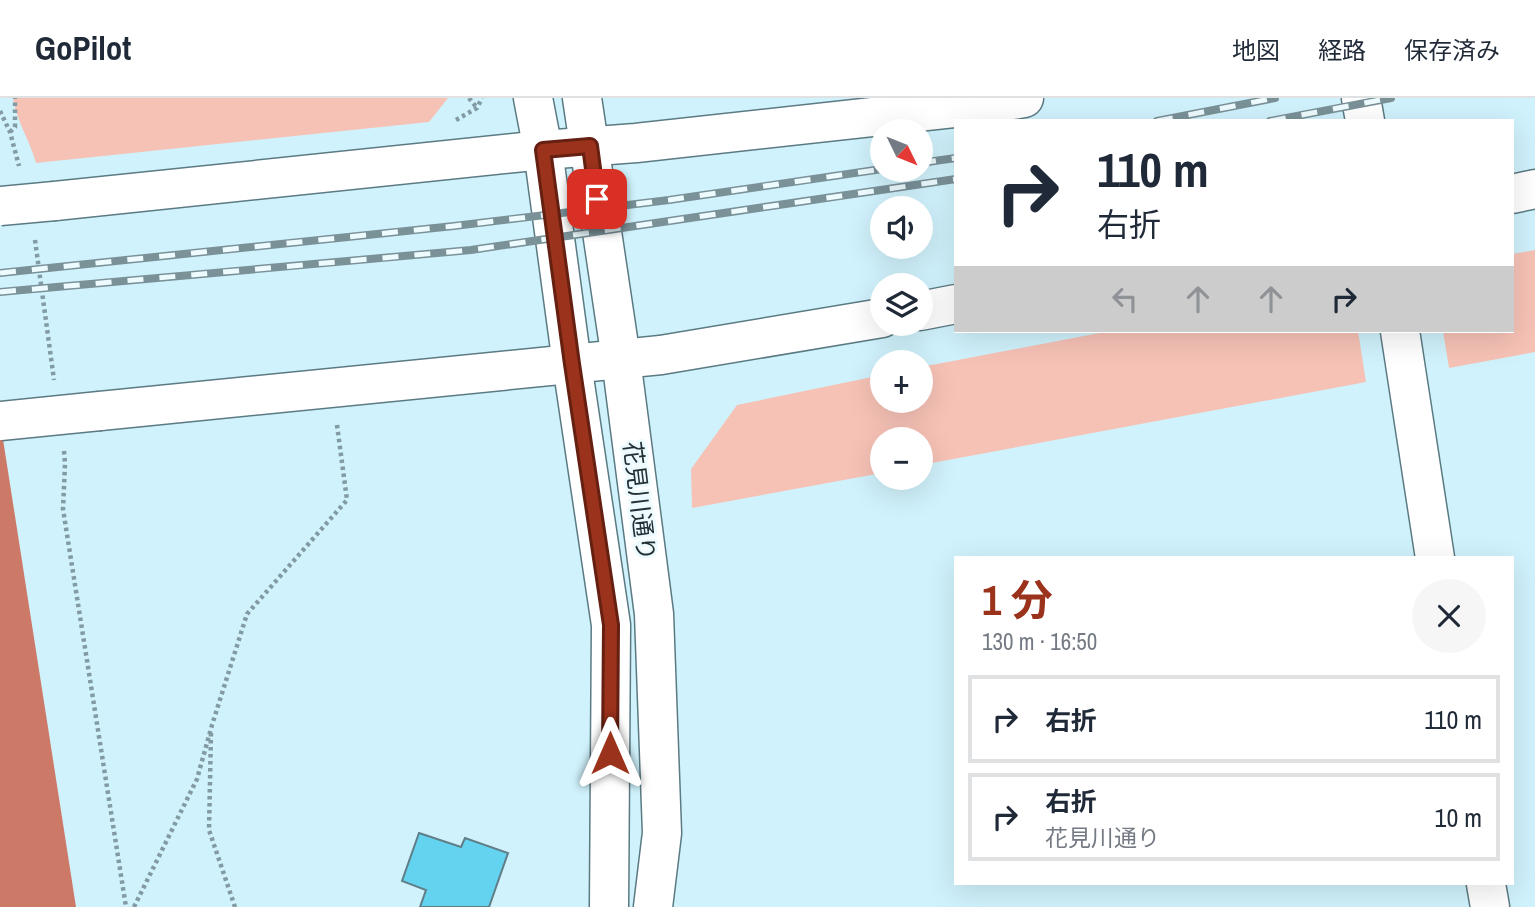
<!DOCTYPE html>
<html lang="ja">
<meta charset="utf-8">
<style>
body{margin:0;font-family:"Archivo Narrow","Noto Sans JP",sans-serif;background:#f6f6f7;color:#1f2937;height:100vh;display:flex;flex-direction:column;font-size:26px;white-space:nowrap}
*{box-sizing:border-box;margin:0}
p{font-size:23px;color:#747a83}
.icon{flex:none;width:38px;height:38px;fill:none;stroke:currentColor;stroke-width:2;stroke-linecap:round;stroke-linejoin:round}
.map{position:relative;flex:1;overflow:hidden}
.drawer{position:absolute;left:954px;top:458px;width:560px;height:329px;display:flex;flex-direction:column;background:#fff;border-radius:0px;box-shadow:0 7px 28px #0002}
.drawer>*{flex:none}
.guide{position:absolute;left:954px;top:21px;width:560px;height:214px;border-radius:0px;box-shadow:0 7px 28px #0002;background:#fff;color:#1f2937;overflow:hidden}
.needle{width:46px;rotate:133deg}
.tools{position:absolute;left:870px;top:21px;display:grid;gap:14px}
.tools a{display:grid;place-items:center;width:63px;height:63px;border-radius:50%;background:#fff;box-shadow:0 7px 28px #0002;font-size:35px}
.pin{position:absolute;display:grid;place-items:center;width:60px;height:60px;color:#fff;margin:-30px;border-radius:14px;box-shadow:0 4px 10px #0006}
.me{position:absolute;width:77px;margin:-38px;rotate:0deg;stroke-linejoin:round;filter:drop-shadow(0 0 5px #0008)}
.turn{display:flex;align-items:center;gap:24px;height:147px;padding:0 28px;font-size:32px}
.turn .icon{width:91px;height:91px;stroke-width:2.5}
.turn b{display:block;font-size:49px;line-height:60px}
.lanes{display:flex;align-items:center;height:66px;padding:0 28px;background:#0003;justify-content:center;gap:35px;direction:ltr}
.lanes .off{opacity:.35}
.round{display:grid;place-items:center;flex:none;width:74px;height:74px;border-radius:37px;background:#f6f6f7}
.headline{display:flex;align-items:center;justify-content:space-between;height:119px;padding:0 28px}
h1{font-size:42px;font-weight:700;line-height:52px;color:#9b321c}
ul{padding:0;list-style:none}
li{display:flex;align-items:center;gap:21px;height:88px;margin:0 14px 10px;padding:0 14px;border:4px solid #e0e1e3;border-radius:0px}
li div{flex:1}
li b{display:block;font-size:26px}
li em{font-style:normal}
header{display:flex;align-items:center;gap:42px;box-sizing:border-box;height:98px;padding:0 35px;background:#fff;border-bottom:2px solid #e0e1e3}
header strong{font-size:33px}
nav{display:flex;gap:38px;margin-inline-start:auto;font-size:24px}
.map>svg:first-child{display:block}
.green{fill:#f7c2b6}
.water{fill:#cd7967}
.building{fill:#64d3f0;stroke:#5f7e87;stroke-width:2}
.lines{fill:none;stroke-linecap:round;stroke-linejoin:round}
.minor-casing{stroke:#5b7a83;stroke-width:41}
.path{stroke:#829aa2;stroke-width:4.5;stroke-dasharray:3.5 3.5;stroke-linecap:butt}
.minor{stroke:#fff;stroke-width:38}
.rail-casing{stroke:#7a9198;stroke-width:8}
.rail{stroke:#edfbff;stroke-width:5;stroke-dasharray:16;stroke-linecap:butt}
.minor-bridge-casing{stroke:#5b7a83;stroke-width:41;stroke-linecap:butt}
.minor-bridge{stroke:#fff;stroke-width:38}
.route-casing{stroke:#652012;stroke-width:18}
.route{stroke:#9b321c;stroke-width:12}
.labels{text-anchor:middle;dominant-baseline:central;stroke-width:6;stroke-linejoin:round;paint-order:stroke}
.street-label{font-size:24px;fill:#233034;stroke:#edfbff}
</style>
<header>
<strong>GoPilot</strong>
<nav><a>地図</a><a>経路</a><a>保存済み</a></nav>
</header>
<div class="map">
<svg width="1535" height="809" viewBox="0 0 1535 809">
<rect width="100%" height="100%" fill="#d0f2fc"/>
<!-- green -->
<g class="green">
<path d="M13,0H448L429,24L36,65C30,43 16,22 13,0Z"/>
<polygon points="1535,152 1535,254 1449,270 1443,233 1512,233 1512,156"/>
<polygon points="1110,233 1358,233 1366,284 921,367 920,341 882,341 882,375 692,410 691,371 737,307 882,277 882,303 920,303 921,269"/>
</g>
<!-- water -->
<polygon class="water" points="0,322 76,809 0,809"/>
<!-- building -->
<polygon class="building" points="419,735 461,749 465,740 508,755 489,809 420,809 426,792 402,783"/>
<g class="lines">
<!-- minor casing -->
<g class="minor-casing">
<g id="minor">
<polyline points="533,0 543,52 572,266 611,527 609,809"/>
<polyline points="582,0 621,261 654,516 662,735 653,809"/>
<polyline points="1361,0 1365,23"/>
<polyline points="1512,96 1535,91"/>
<polyline points="55,103 543,52 636,45 990,6 1024,0"/>
<polyline points="920,213 956,206"/>
<polyline points="1400,233 1435,460"/>
<polyline points="100,313 661,257 882,220"/>
<polyline points="1486,786 1490,809"/>
</g>
</g>
<!-- path -->
<g class="path">
<polyline points="469,0 477,10"/>
<polyline points="0,13 10,34 19,68"/>
<polyline points="456,22 477,10 482,0"/>
<polyline points="10,34 15,29 15,0"/>
<polyline points="35,142 54,282"/>
<polyline points="64,353 65,366 63,411 126,809"/>
<polyline points="211,635 209,732 235,809"/>
<polyline points="134,809 197,681 212,627 247,516 347,402 337,327"/>
</g>
<!-- minor -->
<use href="#minor" class="minor"/>
<!-- rail casing -->
<g class="rail-casing">
<g id="rail">
<polyline points="1157,23 1275,0"/>
<polyline points="1270,23 1391,0"/>
<polyline points="920,65 956,60"/>
<polyline points="0,175 454,128 669,102 882,71"/>
<polyline points="0,194 471,152 956,81"/>
</g>
</g>
<!-- rail -->
<use href="#rail" class="rail"/>
<!-- minor-bridge casing -->
<g class="minor-bridge-casing">
<g id="minor-bridge">
<polyline points="0,108 55,103"/>
<polyline points="0,323 100,313"/>
</g>
</g>
<!-- minor-bridge -->
<use href="#minor-bridge" class="minor-bridge"/>
</g>
<g class="lines">
<!-- route casing -->
<g class="route-casing">
<polyline id="route" points="597,101 590,48 543,52 572,266 611,527 610,655"/>
</g>
<!-- route -->
<use href="#route" class="route"/>
</g>
<g class="labels">
<!-- street labels -->
<g class="street-label">
<text transform="translate(640 403) rotate(83)">花見川通り</text>
</g>
</g>
</svg>
<div class="tools">
<a><svg class="needle" viewBox="-14 -14 28 28"><path d="M0-13l5 13h-10z" fill="#e53935"/><path d="M0 13l5-13h-10z" fill="#747a83"/></svg></a>
<a><svg class="icon" aria-label="sound" viewBox="0 0 24 24"><path d="M4 9h4l5-4v14l-5-4H4zM17 9q2 3 0 6"/></svg></a>
<a><svg class="icon" aria-label="layers" viewBox="0 0 24 24"><path d="M12 4l9 5-9 5-9-5zM3 14l9 5 9-5"/></svg></a>
<a>+</a>
<a>−</a>
</div>
<div class="pin" style="left:597px;top:101px;background:#d93025"><svg class="icon" aria-label="arrive" viewBox="0 0 24 24"><path d="M6 21V4h12l-3 4 3 4H6"/></svg></div>
<svg class="me" style="left:610px;top:655px" viewBox="-20 -20 40 40"><path d="M0-17L14 15 0 8-14 15z" fill="#9b321c" stroke="#fff" stroke-width="4"/></svg>
<div class="guide">
<div class="turn"><svg class="icon" aria-label="right" viewBox="0 0 24 24"><path d="M7 20v-9h11M14 6l5 5-5 5"/></svg><div><b>110 m</b>右折</div></div>
<div class="lanes"><svg class="icon off" aria-label="left" viewBox="0 0 24 24"><path d="M17 20v-9H6M10 6l-5 5 5 5"/></svg><svg class="icon off" aria-label="ahead" viewBox="0 0 24 24"><path d="M12 20V5M6 11l6-6 6 6"/></svg><svg class="icon off" aria-label="ahead" viewBox="0 0 24 24"><path d="M12 20V5M6 11l6-6 6 6"/></svg><svg class="icon" aria-label="right" viewBox="0 0 24 24"><path d="M7 20v-9h11M14 6l5 5-5 5"/></svg></div>
</div>
<section class="drawer">
<div class="headline"><div><h1>1 分</h1><p>130 m · 16:50</p></div><a class="round"><svg class="icon" aria-label="close" viewBox="0 0 24 24"><path d="M6 6l12 12M18 6L6 18"/></svg></a></div>
<ul>
<li><svg class="icon" aria-label="right" viewBox="0 0 24 24"><path d="M7 20v-9h11M14 6l5 5-5 5"/></svg><div><b>右折</b></div><em>110 m</em></li>
<li><svg class="icon" aria-label="right" viewBox="0 0 24 24"><path d="M7 20v-9h11M14 6l5 5-5 5"/></svg><div><b>右折</b><p>花見川通り</p></div><em>10 m</em></li>
</ul>
</section>
</div>
